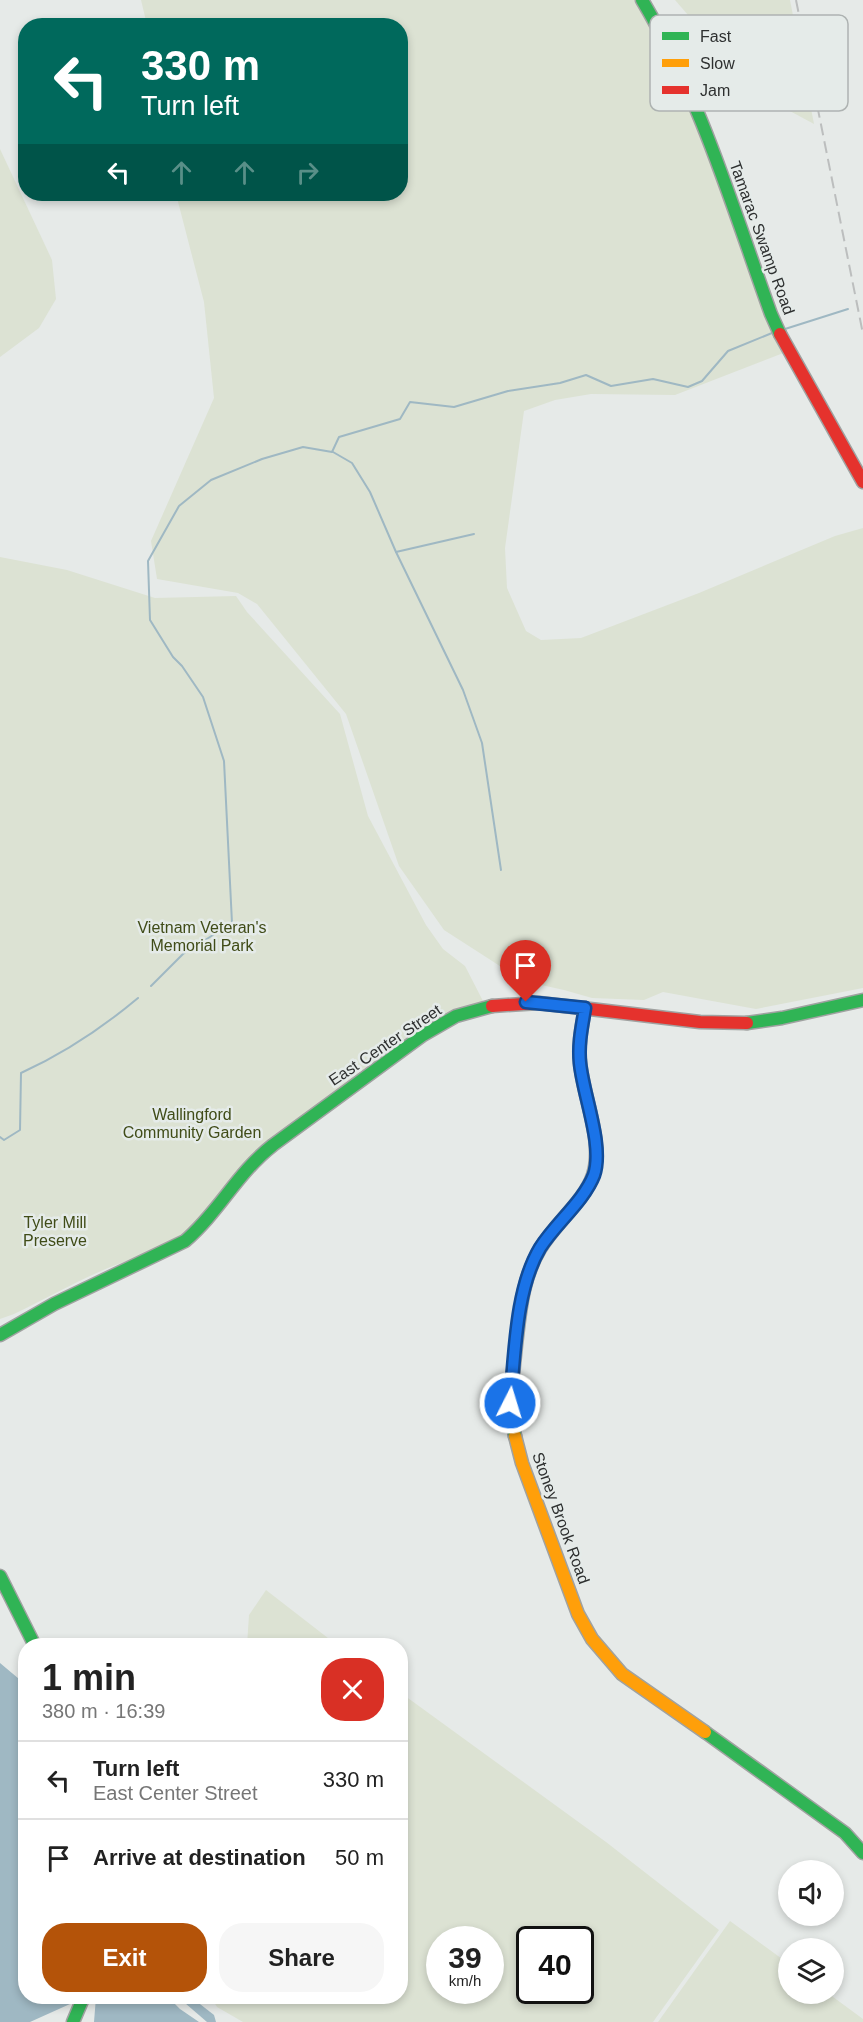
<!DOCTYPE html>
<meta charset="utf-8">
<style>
body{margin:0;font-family:Arial,sans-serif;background:#f6f6f6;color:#222;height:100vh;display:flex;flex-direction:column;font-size:22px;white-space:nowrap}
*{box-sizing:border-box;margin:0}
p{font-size:20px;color:#767676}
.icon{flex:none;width:33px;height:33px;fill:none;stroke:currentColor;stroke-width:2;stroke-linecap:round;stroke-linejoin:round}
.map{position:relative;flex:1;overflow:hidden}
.sheet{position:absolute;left:18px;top:1638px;width:390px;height:366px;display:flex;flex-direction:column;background:#fff;border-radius:24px;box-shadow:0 3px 9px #0003}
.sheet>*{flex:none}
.hud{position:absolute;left:18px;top:18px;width:390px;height:183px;border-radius:24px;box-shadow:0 3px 9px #0003;background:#00695c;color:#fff;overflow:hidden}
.fabs{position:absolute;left:778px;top:1860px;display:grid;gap:12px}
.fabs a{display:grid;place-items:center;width:66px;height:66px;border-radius:50%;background:#fff;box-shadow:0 3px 9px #0003;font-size:30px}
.speed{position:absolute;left:426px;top:1926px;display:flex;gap:12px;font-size:30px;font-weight:700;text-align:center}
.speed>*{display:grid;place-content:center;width:78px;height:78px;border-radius:50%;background:#fff;box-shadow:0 3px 9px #0003;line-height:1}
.speed small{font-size:15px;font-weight:400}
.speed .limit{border:3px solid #111;border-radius:9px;background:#fff;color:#111}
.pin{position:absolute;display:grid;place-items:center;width:51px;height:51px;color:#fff;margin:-62px -26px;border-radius:50% 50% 50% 0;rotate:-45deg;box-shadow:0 0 6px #0007}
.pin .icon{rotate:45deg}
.me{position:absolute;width:66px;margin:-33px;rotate:5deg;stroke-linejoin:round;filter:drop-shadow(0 0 4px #0008)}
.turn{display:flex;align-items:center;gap:21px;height:126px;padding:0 24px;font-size:27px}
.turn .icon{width:78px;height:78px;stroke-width:2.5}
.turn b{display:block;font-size:42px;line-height:51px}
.lanes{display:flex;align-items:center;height:57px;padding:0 24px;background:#0003;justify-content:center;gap:30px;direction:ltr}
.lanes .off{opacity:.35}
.round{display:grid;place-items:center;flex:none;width:63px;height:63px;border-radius:24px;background:#f6f6f6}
.overview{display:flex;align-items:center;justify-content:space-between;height:102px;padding:0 24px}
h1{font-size:36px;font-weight:600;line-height:45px}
.button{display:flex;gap:12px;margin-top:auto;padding:12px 24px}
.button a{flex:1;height:69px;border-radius:24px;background:#b45309;color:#fff;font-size:24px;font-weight:600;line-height:69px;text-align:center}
.button a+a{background:#f6f6f6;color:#222}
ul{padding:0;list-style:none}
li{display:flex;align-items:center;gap:18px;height:78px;padding:0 24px;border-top:2px solid #e0e0e0}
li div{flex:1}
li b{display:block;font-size:22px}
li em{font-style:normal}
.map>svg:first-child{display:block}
.green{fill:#dce2d3;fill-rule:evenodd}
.water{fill:#9fb8c3}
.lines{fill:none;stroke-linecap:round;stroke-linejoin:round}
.stream{stroke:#9fb8c3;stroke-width:2}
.fast-casing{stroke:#a0a2a1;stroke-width:15}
.slow-casing{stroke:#a0a2a1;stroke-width:15}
.jam-casing{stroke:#a0a2a1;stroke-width:15}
.fast{stroke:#30b455;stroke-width:12}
.slow{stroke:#ff9f0a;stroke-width:12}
.jam{stroke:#e5322d;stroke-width:12}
.rail{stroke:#bcbebe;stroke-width:2;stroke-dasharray:12 6;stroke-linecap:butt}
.route-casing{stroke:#114b97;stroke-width:15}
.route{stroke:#1a73e8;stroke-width:10}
.labels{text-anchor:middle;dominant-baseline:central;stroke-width:5;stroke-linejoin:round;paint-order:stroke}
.street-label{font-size:16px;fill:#2e3030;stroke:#e5ebe9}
.park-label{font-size:16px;fill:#404c18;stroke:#e5ebe9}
.key{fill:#e5ebe9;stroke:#aeb3b2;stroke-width:1.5}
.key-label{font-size:16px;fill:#2e3030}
</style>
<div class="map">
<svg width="863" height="2022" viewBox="0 0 863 2022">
<rect width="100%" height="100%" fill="#e6eae8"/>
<!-- green -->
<g class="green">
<polygon points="141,0 635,0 639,4 681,89 786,352 675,395 591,394 555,400 524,411 505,548 507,588 526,631 541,640 581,638 699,593 835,536 863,528 863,988 756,1009 663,992 644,1000 592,998 564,990 523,981 444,930 399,866 346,714 257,604 238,593 157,579 151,541 214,398 204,302 176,194 400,194 400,26 147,25"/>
<polygon points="675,0 790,0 814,124 788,110 707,37"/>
<polygon points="0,149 52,260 56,299 39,328 0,357"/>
<path d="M0,557L67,570L155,598L236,596L247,612L340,714L368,816L426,925L443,949L465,966L483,1001L457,1010L420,1031L259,1147C235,1170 218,1204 194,1224C164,1251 136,1256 101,1271C71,1284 43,1300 14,1314L0,1319Z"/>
<polygon points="266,1590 337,1645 247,1645 249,1615"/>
<path d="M401,1693L606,1842L719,1930L653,2022H243L217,2007L211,1997L400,1996ZM440,1940H490V1990H440ZM530,1940H580V1990H530Z"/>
<polygon points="730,1921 789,1964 789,1994 829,1994 863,2019 863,2022 658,2022"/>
</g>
<!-- water -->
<g class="water">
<polygon points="0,1663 25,1684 26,1996 73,1997 70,2004 30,2022 0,2022"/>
<polygon points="167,1996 180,2009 199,2022 94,2022 96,1997"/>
<polygon points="178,1997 191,1997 214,2015 216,2022 207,2022"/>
</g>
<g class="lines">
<!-- stream -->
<g class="stream">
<polyline points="785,329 848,309"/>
<polyline points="333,452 352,463 370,492 396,552 463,690 482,743 501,870"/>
<polyline points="396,552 474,534"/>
<polyline points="151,986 183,954 232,923 224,761 203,697 182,666 173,657 150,620 148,561 179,506 211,480 262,459 303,447 332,452 339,437 400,419 410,402 454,407 508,391 560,383 586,375 611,386 653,379 688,387 702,381 728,351 772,333"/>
<path d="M0,1137L4,1140L20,1130L21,1073C65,1053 101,1029 138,998"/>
</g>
<!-- fast casing -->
<g class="fast-casing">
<g id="fast">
<path d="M642,0C701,99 732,206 771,314L780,334"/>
<polyline points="747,1023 782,1018 863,1000"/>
<path d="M0,1335L54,1304L185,1241C219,1212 237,1173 273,1145L423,1035L456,1016L492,1006"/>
<path d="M515,1436C508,1405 513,1376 516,1345C520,1312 522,1279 540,1249C555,1223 584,1202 593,1175C604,1141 583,1097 580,1062C578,1044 582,1026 585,1008"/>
<polyline points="0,1576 35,1646"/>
<polyline points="705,1732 845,1833 863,1853"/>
<polyline points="73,2022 84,1996"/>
</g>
</g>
<!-- slow casing -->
<g class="slow-casing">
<polyline id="slow" points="515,1436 522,1463 578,1614 592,1639 622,1674 705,1732"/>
</g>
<!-- jam casing -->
<g class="jam-casing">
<g id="jam">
<polyline points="780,334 863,482"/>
<polyline points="492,1006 539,1003 700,1022 747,1023"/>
</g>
</g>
<!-- fast -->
<use href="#fast" class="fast"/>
<!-- slow -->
<use href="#slow" class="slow"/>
<!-- jam -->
<use href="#jam" class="jam"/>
<!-- rail -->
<polyline class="rail" points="796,0 863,334"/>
</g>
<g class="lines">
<!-- route casing -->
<g class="route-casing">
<path id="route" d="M510,1403C515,1355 515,1290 540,1248C555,1224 584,1201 594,1175C604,1145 583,1095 580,1063C578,1044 582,1026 585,1008L526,1002"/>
</g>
<!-- route -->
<use href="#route" class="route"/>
</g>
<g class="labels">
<!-- street labels -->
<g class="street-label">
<text transform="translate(762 238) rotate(70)">Tamarac Swamp Road</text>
<text transform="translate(385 1045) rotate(-34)">East Center Street</text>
<text transform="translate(561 1518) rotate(70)">Stoney Brook Road</text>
</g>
<!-- park labels -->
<g class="park-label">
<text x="202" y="927">Vietnam Veteran's<tspan x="202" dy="18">Memorial Park</tspan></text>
<text x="192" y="1114">Wallingford<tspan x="192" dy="18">Community Garden</tspan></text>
<text x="55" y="1222">Tyler Mill<tspan x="55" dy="18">Preserve</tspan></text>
</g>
</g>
<!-- legend -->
<rect x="650" y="15" width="198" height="96" rx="9" class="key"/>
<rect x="662" y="32" width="27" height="8" fill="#30b455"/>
<rect x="662" y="59" width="27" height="8" fill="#ff9f0a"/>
<rect x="662" y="86" width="27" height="8" fill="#e5322d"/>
<g class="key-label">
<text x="700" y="42">Fast</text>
<text x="700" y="69">Slow</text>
<text x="700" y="96">Jam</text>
</g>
</svg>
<div class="fabs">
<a><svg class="icon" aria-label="sound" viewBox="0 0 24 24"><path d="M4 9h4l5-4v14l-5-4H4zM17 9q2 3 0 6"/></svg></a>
<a><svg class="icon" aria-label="layers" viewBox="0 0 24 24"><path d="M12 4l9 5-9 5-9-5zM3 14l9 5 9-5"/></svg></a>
</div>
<div class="speed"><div>39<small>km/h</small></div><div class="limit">40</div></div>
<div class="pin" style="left:526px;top:1002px;background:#d93025"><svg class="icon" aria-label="arrive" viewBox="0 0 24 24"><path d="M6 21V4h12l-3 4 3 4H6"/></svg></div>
<svg class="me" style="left:510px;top:1403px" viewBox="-20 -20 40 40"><circle r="17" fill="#1a73e8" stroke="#fff" stroke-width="3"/><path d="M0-11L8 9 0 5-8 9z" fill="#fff"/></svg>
<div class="hud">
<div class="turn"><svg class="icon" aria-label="left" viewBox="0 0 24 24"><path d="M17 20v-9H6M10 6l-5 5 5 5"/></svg><div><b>330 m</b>Turn left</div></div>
<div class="lanes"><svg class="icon" aria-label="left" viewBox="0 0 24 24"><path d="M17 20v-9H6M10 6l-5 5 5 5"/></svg><svg class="icon off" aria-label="ahead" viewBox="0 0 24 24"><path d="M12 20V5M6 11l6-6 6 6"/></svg><svg class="icon off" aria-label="ahead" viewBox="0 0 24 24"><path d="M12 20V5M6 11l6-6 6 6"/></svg><svg class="icon off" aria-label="right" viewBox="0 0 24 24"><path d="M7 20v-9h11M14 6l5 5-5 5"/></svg></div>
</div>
<section class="sheet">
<div class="overview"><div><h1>1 min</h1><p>380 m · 16:39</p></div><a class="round" style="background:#d93025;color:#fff"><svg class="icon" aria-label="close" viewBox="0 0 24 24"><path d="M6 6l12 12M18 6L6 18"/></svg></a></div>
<ul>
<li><svg class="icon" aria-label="left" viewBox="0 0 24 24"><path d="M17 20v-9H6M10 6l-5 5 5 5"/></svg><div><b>Turn left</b><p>East Center Street</p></div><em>330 m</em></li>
<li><svg class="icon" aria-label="arrive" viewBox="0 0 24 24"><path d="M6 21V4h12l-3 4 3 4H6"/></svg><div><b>Arrive at destination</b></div><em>50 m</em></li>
</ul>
<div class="button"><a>Exit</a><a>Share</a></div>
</section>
</div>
